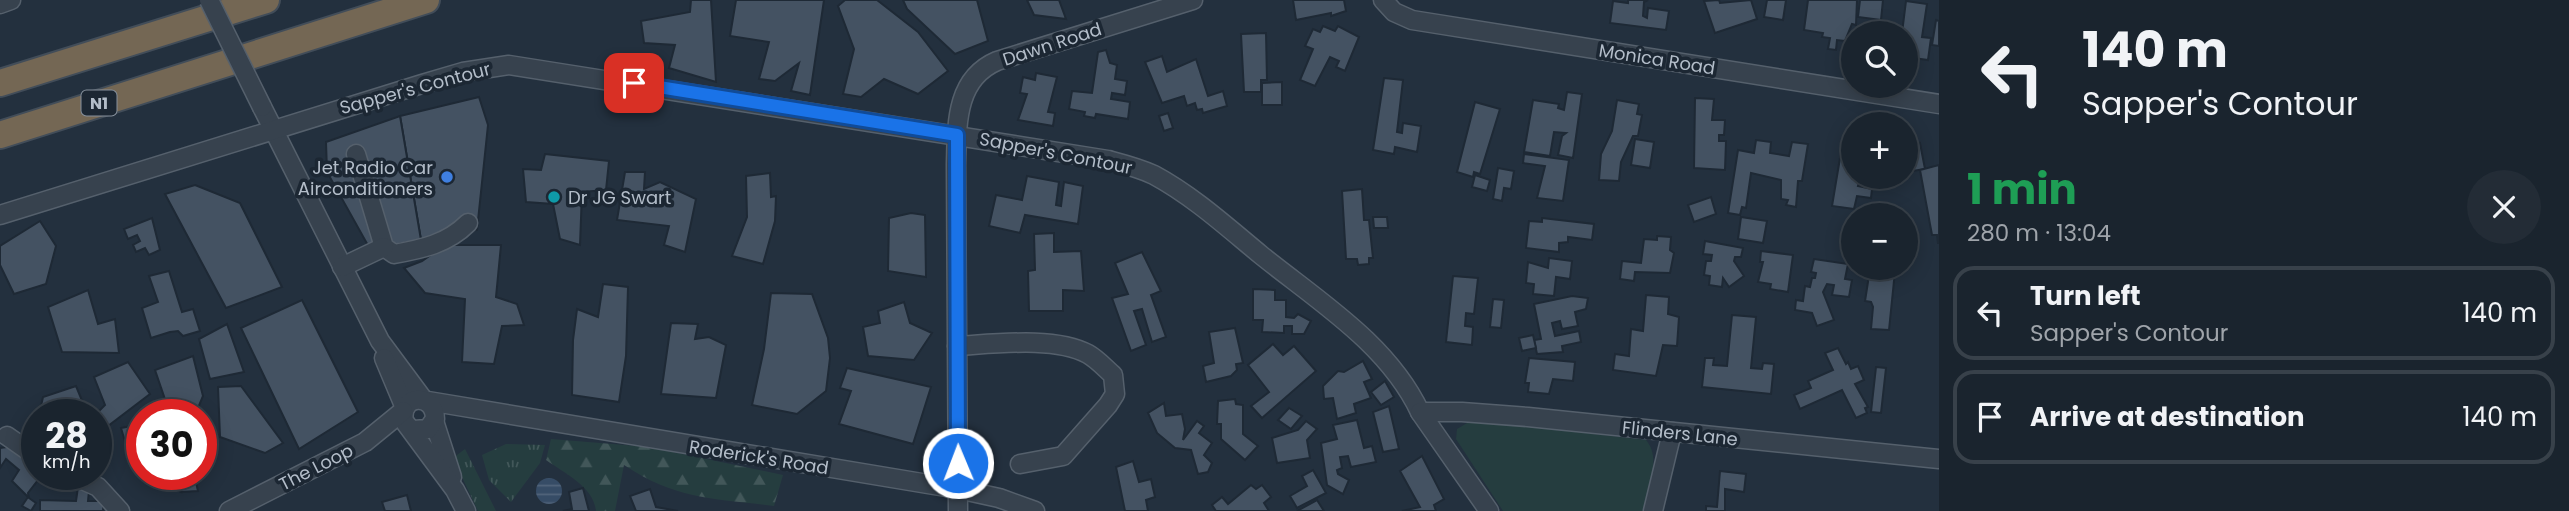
<!DOCTYPE html>
<meta charset="utf-8">
<style>
body{margin:0;font-family:Poppins,sans-serif;background:#232c36;color:#f1f3f6;height:100vh;display:flex;flex-direction:column;font-size:26px;white-space:nowrap}
*{box-sizing:border-box;margin:0}
p{font-size:23px;color:#9fa4aa}
.icon{flex:none;width:38px;height:38px;fill:none;stroke:currentColor;stroke-width:2;stroke-linecap:round;stroke-linejoin:round}
.map{position:relative;flex:1;overflow:hidden}
.panel{display:flex;flex-direction:column;background:#1a242e;width:630px}
.panel>*{flex:none}
.top-card{background:#1a242e;color:#f1f3f6;overflow:hidden}
.controls{position:absolute;left:1841px;top:21px;display:grid;gap:14px}
.controls a{display:grid;place-items:center;width:77px;height:77px;border-radius:50%;background:#1a242e;box-shadow:0 4px 18px #0003,0 0 0 2px #38414a;font-size:35px}
.speed{position:absolute;left:21px;top:399px;display:flex;gap:14px;font-size:35px;font-weight:700;text-align:center}
.speed>*{display:grid;place-content:center;width:91px;height:91px;border-radius:50%;background:#1a242e;box-shadow:0 4px 18px #0003,0 0 0 2px #38414a;line-height:1}
.speed small{font-size:18px;font-weight:400}
.speed .limit{border:10px solid #d22;background:#fff;color:#111}
.pin{position:absolute;display:grid;place-items:center;width:60px;height:60px;color:#fff;margin:-30px;border-radius:14px;box-shadow:0 4px 10px #0006}
.me{position:absolute;width:77px;margin:-38px;rotate:359deg;stroke-linejoin:round;filter:drop-shadow(0 0 5px #0008)}
.turn{display:flex;align-items:center;gap:24px;height:147px;padding:0 28px;font-size:32px}
.turn .icon{width:91px;height:91px;stroke-width:2.5}
.turn b{display:block;font-size:49px;line-height:60px}
.round{display:grid;place-items:center;flex:none;width:74px;height:74px;border-radius:37px;background:#232c36}
.head{display:flex;align-items:center;justify-content:space-between;height:119px;padding:0 28px}
h1{font-size:42px;font-weight:700;line-height:52px;color:#1e9e55}
ul{padding:0;list-style:none}
li{display:flex;align-items:center;gap:21px;height:94px;margin:0 14px 10px;padding:0 14px;border:4px solid #38414a;border-radius:21px}
li div{flex:1}
li b{display:block;font-size:26px}
li em{font-style:normal}
main{display:flex;flex:1;min-height:0}
.map>svg:first-child{display:block}
.grass{fill:url(#grass-tufts)}
.forest{fill:url(#forest-firs)}
.park{fill:#253d3f}
.water{fill:url(#water-rules)}
.building{fill:#445262;stroke:#1e2935;stroke-width:2}
.lines{fill:none;stroke-linecap:round;stroke-linejoin:round}
.minor-casing{stroke:#55606c;stroke-width:21}
.highway-casing{stroke:#424d59;stroke-width:30}
.minor{stroke:#37424e;stroke-width:18}
.highway{stroke:#746754;stroke-width:26}
.minor-bridge-casing{stroke:#55606c;stroke-width:21;stroke-linecap:butt}
.minor-bridge{stroke:#37424e;stroke-width:18}
.route-casing{stroke:#114b97;stroke-width:18}
.route{stroke:#1a73e8;stroke-width:12}
.shop-dot{fill:#3f7fe0;stroke:#1c2733;stroke-width:2.5}
.culture-dot{fill:#0f9aa8;stroke:#1c2733;stroke-width:2.5}
.labels{text-anchor:middle;dominant-baseline:central;stroke-width:7;stroke-linejoin:round;paint-order:stroke}
.shield{fill:#1c2733;stroke:#86909c;stroke-width:2}
.shield-label{font-size:16px;font-weight:bold;fill:#b3bdc9}
.street-label{font-size:18px;fill:#b3bdc9;stroke:#1c2733}
.poi-label{font-size:18px;fill:#b3bdc9;stroke:#1c2733;text-anchor:end}
</style>
<main>
<div class="map">
<svg width="1939" height="511" viewBox="0 0 1939 511">
<defs>
<pattern id="grass-tufts" width="24" height="20" patternUnits="userSpaceOnUse" patternTransform="scale(1.75)"><rect width="24" height="20" fill="#253d3f"/><path d="M3 7l-1-3M5 7V3M7 7l1-3M15 17l-1-3M17 17v-4M19 17l1-3" fill="none" stroke="#425759"/></pattern>
<pattern id="forest-firs" width="22" height="20" patternUnits="userSpaceOnUse" patternTransform="scale(1.75)"><rect width="22" height="20" fill="#253d3f"/><path d="M5 1l3.5 6h-7zM16 11l3.5 6h-7z" fill="#425759"/></pattern>
<pattern id="water-rules" width="6" height="5" patternUnits="userSpaceOnUse" patternTransform="scale(1.75)"><rect width="6" height="5" fill="#364c66"/><path d="M0 2.5h6" fill="none" stroke="#51647b"/></pattern>
</defs>
<rect width="100%" height="100%" fill="#23303e"/>
<!-- grass -->
<g class="grass">
<polygon points="506,444 545,445 540,463 511,502 489,480 482,455"/>
<polygon points="465,449 496,511 478,511 453,458"/>
</g>
<!-- forest -->
<path class="forest" d="M551,439L649,447L783,475L774,506C712,498 677,500 624,465L615,511H596C594,487 564,473 546,460Z"/>
<!-- park -->
<path class="park" d="M1472,420L1646,440C1662,458 1648,489 1643,511H1503L1456,439L1457,429Z"/>
<!-- water -->
<circle class="water" cx="549" cy="491" r="13"/>
<!-- building -->
<g class="building">
<polygon points="691,0 711,0 716,82 669,68 675,45 644,43 641,21 690,12"/>
<polygon points="736,0 824,0 810,95 791,91 799,63 775,81 759,79 769,42 730,36"/>
<polygon points="845,0 877,0 918,32 948,71 918,94 884,79 861,97 843,94 854,49 838,6"/>
<polygon points="903,0 977,0 988,41 955,54 907,9"/>
<polygon points="1027,0 1059,0 1066,19 1034,15"/>
<polygon points="1293,0 1344,0 1346,11 1331,16 1331,13 1296,20"/>
<polygon points="1628,0 1648,0 1644,2 1643,16 1647,18 1648,8 1669,11 1666,30 1610,23 1613,1 1628,3"/>
<polygon points="1719,0 1720,3 1751,0 1757,19 1715,33 1704,1"/>
<polygon points="1767,0 1786,0 1783,20 1764,17"/>
<polygon points="1808,0 1857,0 1856,25 1852,24 1845,41 1837,40 1836,50 1828,49 1830,38 1822,37 1823,33 1804,30"/>
<polygon points="1860,0 1883,0 1881,20 1858,17"/>
<polygon points="1906,1 1927,4 1922,37 1931,38 1928,60 1906,57 1906,33 1902,33"/>
<polygon points="1936,20 1939,21 1939,46 1932,45"/>
<polygon points="1323,26 1335,31 1338,26 1359,37 1345,71 1336,67 1339,61 1330,57 1315,86 1300,80 1313,49 1305,46 1313,29 1320,32"/>
<polygon points="1266,33 1267,80 1261,80 1261,92 1244,92 1241,34"/>
<polygon points="1106,50 1110,63 1117,65 1115,79 1127,81 1125,95 1112,93 1111,99 1130,102 1128,119 1096,114 1095,118 1084,116 1085,112 1069,109 1072,91 1092,93 1098,52"/>
<polygon points="1162,56 1167,72 1196,59 1208,96 1223,91 1227,106 1203,113 1202,109 1197,110 1195,103 1187,106 1184,96 1162,103 1145,62"/>
<polygon points="1036,73 1057,77 1048,112 1055,113 1053,126 1018,120 1027,94 1020,93 1023,77 1035,80"/>
<polygon points="1384,78 1403,80 1397,132 1402,133 1403,123 1421,126 1417,152 1395,147 1394,154 1373,150"/>
<polygon points="1282,82 1282,105 1262,105 1262,83"/>
<polygon points="1567,92 1582,94 1573,158 1558,155 1562,136 1566,133 1554,132 1550,156 1524,152 1533,100 1559,104 1558,108 1564,110"/>
<polygon points="479,97 488,125 477,230 421,240 400,116"/>
<polygon points="1695,98 1714,99 1712,120 1725,120 1724,135 1719,135 1719,141 1726,141 1725,170 1694,168"/>
<polygon points="1617,100 1639,104 1637,114 1642,115 1638,136 1633,136 1621,162 1619,181 1599,180 1601,154 1612,131"/>
<polygon points="1475,102 1500,109 1480,174 1474,172 1473,177 1457,172"/>
<polygon points="1168,113 1173,128 1164,131 1159,116"/>
<polygon points="400,116 421,240 370,249 327,172 326,142"/>
<polygon points="1635,139 1654,142 1650,168 1631,165"/>
<polygon points="1756,140 1771,142 1770,153 1789,156 1792,142 1808,144 1802,181 1798,181 1796,207 1786,205 1788,200 1781,199 1781,180 1751,173 1746,208 1742,207 1740,215 1728,213 1738,150 1754,153"/>
<polygon points="1920,143 1925,169 1906,172 1906,146"/>
<polygon points="1841,152 1853,154 1853,177 1873,177 1873,181 1860,179 1858,186 1872,189 1871,198 1857,196 1854,209 1832,206"/>
<polygon points="545,154 609,161 606,190 582,192 580,245 560,239 553,204 526,202 523,169 541,170"/>
<polygon points="1524,154 1569,160 1563,201 1537,198 1545,166 1523,163"/>
<polygon points="1939,165 1939,243 1938,243 1937,235 1932,235 1920,170"/>
<polygon points="1498,168 1514,171 1511,189 1504,188 1502,201 1493,199"/>
<polygon points="625,172 645,172 644,189 660,182 696,199 685,252 664,245 669,226 617,220"/>
<polygon points="770,173 771,197 776,196 775,221 763,264 732,256 747,217 746,176"/>
<polygon points="1475,175 1490,180 1487,191 1472,187"/>
<polygon points="1027,176 1059,182 1056,205 1061,206 1064,182 1083,186 1078,224 1025,215 1020,233 989,226 996,195 1022,200"/>
<polygon points="195,185 240,203 282,287 226,308 165,194"/>
<polygon points="1362,189 1364,220 1369,220 1373,258 1369,258 1369,264 1358,265 1357,259 1346,259 1342,191"/>
<polygon points="1711,197 1716,214 1694,222 1688,205"/>
<polygon points="911,213 925,215 926,277 888,271 889,218"/>
<polygon points="1373,217 1387,217 1388,228 1374,228"/>
<polygon points="1741,217 1767,221 1763,243 1738,239"/>
<polygon points="152,218 160,250 149,255 145,248 136,252 133,245 140,241 137,235 128,239 124,229"/>
<polygon points="1542,218 1594,224 1592,240 1568,237 1568,242 1559,243 1559,252 1526,248 1529,221 1542,222"/>
<polygon points="40,221 56,246 46,284 14,294 0,265 0,246"/>
<polygon points="1054,233 1054,252 1081,251 1084,291 1063,290 1063,311 1029,311 1028,271 1035,270 1034,234"/>
<polygon points="1657,236 1671,237 1670,250 1674,253 1670,273 1635,272 1634,281 1620,279 1622,261 1641,263 1644,239 1657,240"/>
<polygon points="1705,241 1743,248 1741,257 1735,257 1734,261 1744,276 1729,287 1723,278 1722,287 1709,285 1710,276 1704,275 1706,261 1711,261 1712,255 1703,254"/>
<polygon points="445,245 501,245 496,297 517,304 524,325 502,326 494,364 462,362 465,299 425,293 404,268 422,261"/>
<polygon points="1761,251 1793,255 1788,292 1770,289 1771,284 1758,282 1763,262 1760,262"/>
<polygon points="1142,252 1161,291 1151,295 1166,337 1152,342 1142,309 1134,311 1146,345 1131,351 1112,298 1128,294 1115,263"/>
<polygon points="1549,258 1572,261 1570,279 1556,277 1554,296 1533,294 1534,284 1526,283 1528,262 1548,268"/>
<polygon points="1814,259 1848,264 1845,279 1852,280 1849,297 1832,295 1834,285 1827,284 1823,292 1834,320 1817,326 1812,313 1795,310 1796,300 1803,301 1805,286 1810,287 1812,278 1815,278 1816,273 1811,272"/>
<polygon points="1870,269 1895,271 1889,330 1871,329 1873,307 1871,302 1865,301"/>
<polygon points="169,271 182,312 193,309 200,331 183,336 178,331 170,332 151,338 142,308 158,302 149,276"/>
<polygon points="1453,276 1478,278 1474,314 1466,313 1465,326 1473,327 1472,345 1446,342"/>
<polygon points="603,284 628,287 626,356 619,402 572,395 573,340 577,309 598,317"/>
<polygon points="1253,289 1275,290 1275,300 1286,300 1286,317 1294,318 1298,314 1311,321 1304,334 1292,334 1292,326 1284,326 1284,333 1262,332 1263,320 1253,320"/>
<polygon points="88,290 98,324 115,319 119,353 62,352 48,307"/>
<polygon points="771,293 812,294 828,338 830,358 826,391 797,414 752,405 764,349"/>
<polygon points="1646,295 1669,297 1668,314 1679,317 1677,346 1663,345 1656,376 1613,370 1615,354 1629,356 1631,329 1643,331"/>
<polygon points="1572,296 1588,298 1586,309 1575,312 1578,326 1562,329 1560,321 1552,323 1555,336 1579,331 1581,342 1562,346 1563,352 1537,354 1534,340 1541,339 1534,304"/>
<polygon points="1493,299 1504,300 1501,328 1490,327"/>
<polygon points="302,300 358,412 299,449 241,328"/>
<polygon points="904,302 910,323 932,333 914,360 868,356 863,327 880,323 878,311"/>
<polygon points="1732,315 1756,317 1751,368 1762,369 1763,363 1774,364 1771,394 1702,387 1705,358 1714,358 1713,365 1727,366"/>
<polygon points="671,323 698,324 695,339 709,337 726,345 716,398 661,394"/>
<polygon points="227,324 244,372 210,379 199,339"/>
<polygon points="1235,328 1243,363 1236,364 1237,370 1231,376 1206,382 1203,366 1214,363 1209,332"/>
<polygon points="1533,335 1536,348 1522,351 1519,338"/>
<polygon points="1273,344 1283,355 1294,346 1316,371 1262,418 1251,406 1269,392 1248,365"/>
<polygon points="1838,348 1846,364 1848,362 1851,369 1858,366 1864,380 1855,384 1868,407 1865,408 1867,413 1856,418 1842,390 1800,409 1794,395 1811,388 1808,381 1833,370 1825,353"/>
<polygon points="193,356 203,396 196,413 168,408 155,370"/>
<polygon points="1529,358 1575,362 1573,381 1553,379 1549,394 1528,392 1529,383 1525,383"/>
<polygon points="1363,361 1372,379 1364,382 1371,398 1354,404 1356,413 1337,419 1333,398 1324,399 1323,386 1338,371 1344,372"/>
<polygon points="128,362 150,394 108,426 98,412 105,405 94,377"/>
<polygon points="1876,367 1886,368 1881,413 1871,412"/>
<polygon points="847,368 931,387 913,444 839,424 851,391 840,388"/>
<polygon points="1385,381 1394,397 1381,405 1371,392"/>
<polygon points="76,386 83,403 82,415 39,415 43,397"/>
<polygon points="241,386 283,443 265,453 220,437 218,387"/>
<polygon points="1235,399 1236,404 1243,405 1243,434 1258,446 1245,460 1221,439 1221,424 1217,424 1218,401"/>
<polygon points="1164,403 1166,416 1182,414 1185,429 1183,440 1197,421 1204,426 1199,433 1212,443 1204,455 1212,463 1208,472 1198,474 1191,450 1175,448 1157,433 1148,413"/>
<polygon points="1389,406 1399,449 1383,452 1373,412"/>
<polygon points="1289,408 1302,416 1291,429 1278,420"/>
<polygon points="1357,420 1364,448 1372,446 1376,462 1351,467 1348,456 1340,457 1342,468 1337,470 1338,474 1349,480 1343,494 1327,485 1321,443 1337,439 1333,425"/>
<polygon points="1306,421 1317,429 1307,440 1310,458 1277,463 1272,438 1298,430"/>
<polygon points="142,424 142,443 126,445 121,428"/>
<polygon points="14,446 34,460 38,480 28,493 29,498 36,503 31,511 22,506 28,497 12,481 19,470 6,459 0,468 0,448"/>
<polygon points="1422,456 1444,499 1434,505 1436,511 1402,511 1420,507 1400,471"/>
<polygon points="1133,461 1139,482 1151,479 1155,497 1146,500 1148,511 1125,511 1116,467"/>
<polygon points="1313,470 1326,493 1297,508 1290,496 1307,486 1302,476"/>
<polygon points="1720,471 1746,474 1744,492 1725,489 1725,511 1706,511 1706,506 1717,507"/>
<polygon points="149,474 176,474 181,492 150,477"/>
<polygon points="194,474 198,491 181,492 182,474"/>
<polygon points="1251,485 1256,489 1262,485 1271,497 1264,503 1269,511 1216,511 1212,505 1222,497 1228,504"/>
<polygon points="78,487 89,491 88,501 104,501 103,511 40,511 40,500 76,501"/>
<polygon points="583,488 589,511 563,511 572,509 569,492"/>
<polygon points="650,489 656,507 678,511 636,511 630,496"/>
<polygon points="407,495 411,511 385,511 382,502"/>
<polygon points="1317,500 1324,511 1297,511"/>
</g>
<g class="lines">
<!-- minor casing -->
<g class="minor-casing">
<g id="minor">
<polyline points="1383,0 1394,12 1412,20 1939,104"/>
<polyline points="0,4 11,0"/>
<polyline points="262,107 380,341 423,399"/>
<path d="M356,154L384,247L394,254C422,249 447,244 468,223"/>
<path d="M0,215L422,84L463,72L509,65L1108,160C1123,164 1139,168 1154,175C1193,196 1227,227 1261,255C1318,301 1388,344 1420,412L1489,511"/>
<polyline points="342,267 384,247"/>
<path d="M957,346C994,344 1055,336 1088,354C1097,359 1105,368 1113,375L1115,394L1108,405L1063,456L1020,464"/>
<polyline points="384,358 405,408"/>
<polyline points="428,401 958,489 999,498 1035,511"/>
<polyline points="1420,412 1462,412 1528,417 1939,459"/>
<polyline points="434,421 452,477"/>
<path d="M413,430L428,429L435,419C435,392 399,394 404,421L455,490L466,511"/>
<polyline points="7,436 37,457"/>
<polyline points="69,474 98,487 120,511"/>
<polyline points="229,511 365,442 403,411"/>
<path d="M958,511L956,165C957,125 955,79 997,61L1193,0"/>
<polyline points="1653,511 1672,432"/>
</g>
</g>
<!-- highway casing -->
<g class="highway-casing">
<g id="highway">
<polyline points="0,83 266,0"/>
<polyline points="0,135 426,0"/>
</g>
</g>
<!-- minor -->
<use href="#minor" class="minor"/>
<!-- highway -->
<use href="#highway" class="highway"/>
<!-- minor-bridge casing -->
<g class="minor-bridge-casing">
<polyline id="minor-bridge" points="209,0 262,107"/>
</g>
<!-- minor-bridge -->
<use href="#minor-bridge" class="minor-bridge"/>
</g>
<g class="lines">
<!-- route casing -->
<g class="route-casing">
<polyline id="route" points="634,83 957,135 958,463"/>
</g>
<!-- route -->
<use href="#route" class="route"/>
</g>
<!-- markers -->
<circle class="shop-dot" cx="447" cy="177" r="7"/>
<circle class="culture-dot" cx="554" cy="197" r="7"/>
<g class="labels">
<!-- shield labels -->
<rect class="shield" x="81.5" y="90.5" width="35" height="25" rx="5"/>
<g class="shield-label">
<text x="99" y="103">N1</text>
</g>
<!-- street labels -->
<g class="street-label">
<text transform="translate(1052 44) rotate(-18)">Dawn Road</text>
<text transform="translate(1657 59) rotate(9)">Monica Road</text>
<text transform="translate(415 88) rotate(-15)">Sapper's Contour</text>
<text transform="translate(1056 153) rotate(11)">Sapper's Contour</text>
<text transform="translate(1680 433) rotate(6)">Flinders Lane</text>
<text transform="translate(759 457) rotate(9)">Roderick's Road</text>
<text transform="translate(316 467) rotate(-27)">The Loop</text>
</g>
<!-- poi labels -->
<g class="poi-label">
<text x="433" y="167">Jet Radio Car<tspan x="433" dy="21">Airconditioners</tspan></text>
<text x="568" y="197" text-anchor="start">Dr JG Swart</text>
</g>
</g>
</svg>
<div class="controls">
<a><svg class="icon" aria-label="search" viewBox="0 0 24 24"><circle cx="10" cy="10" r="6"/><path d="M15 15l6 6"/></svg></a>
<a>+</a>
<a>−</a>
</div>
<div class="speed"><div>28<small>km/h</small></div><div class="limit">30</div></div>
<div class="pin" style="left:634px;top:83px;background:#d93025"><svg class="icon" aria-label="arrive" viewBox="0 0 24 24"><path d="M6 21V4h12l-3 4 3 4H6"/></svg></div>
<svg class="me" style="left:958px;top:463px" viewBox="-20 -20 40 40"><circle r="17" fill="#1a73e8" stroke="#fff" stroke-width="3"/><path d="M0-11L8 9 0 5-8 9z" fill="#fff"/></svg>
</div>
<section class="panel">
<div class="top-card">
<div class="turn"><svg class="icon" aria-label="left" viewBox="0 0 24 24"><path d="M17 20v-9H6M10 6l-5 5 5 5"/></svg><div><b>140 m</b>Sapper's Contour</div></div>
</div>
<div class="head"><div><h1>1 min</h1><p>280 m · 13:04</p></div><a class="round"><svg class="icon" aria-label="close" viewBox="0 0 24 24"><path d="M6 6l12 12M18 6L6 18"/></svg></a></div>
<ul>
<li><svg class="icon" aria-label="left" viewBox="0 0 24 24"><path d="M17 20v-9H6M10 6l-5 5 5 5"/></svg><div><b>Turn left</b><p>Sapper's Contour</p></div><em>140 m</em></li>
<li><svg class="icon" aria-label="arrive" viewBox="0 0 24 24"><path d="M6 21V4h12l-3 4 3 4H6"/></svg><div><b>Arrive at destination</b></div><em>140 m</em></li>
</ul>
</section>
</main>
